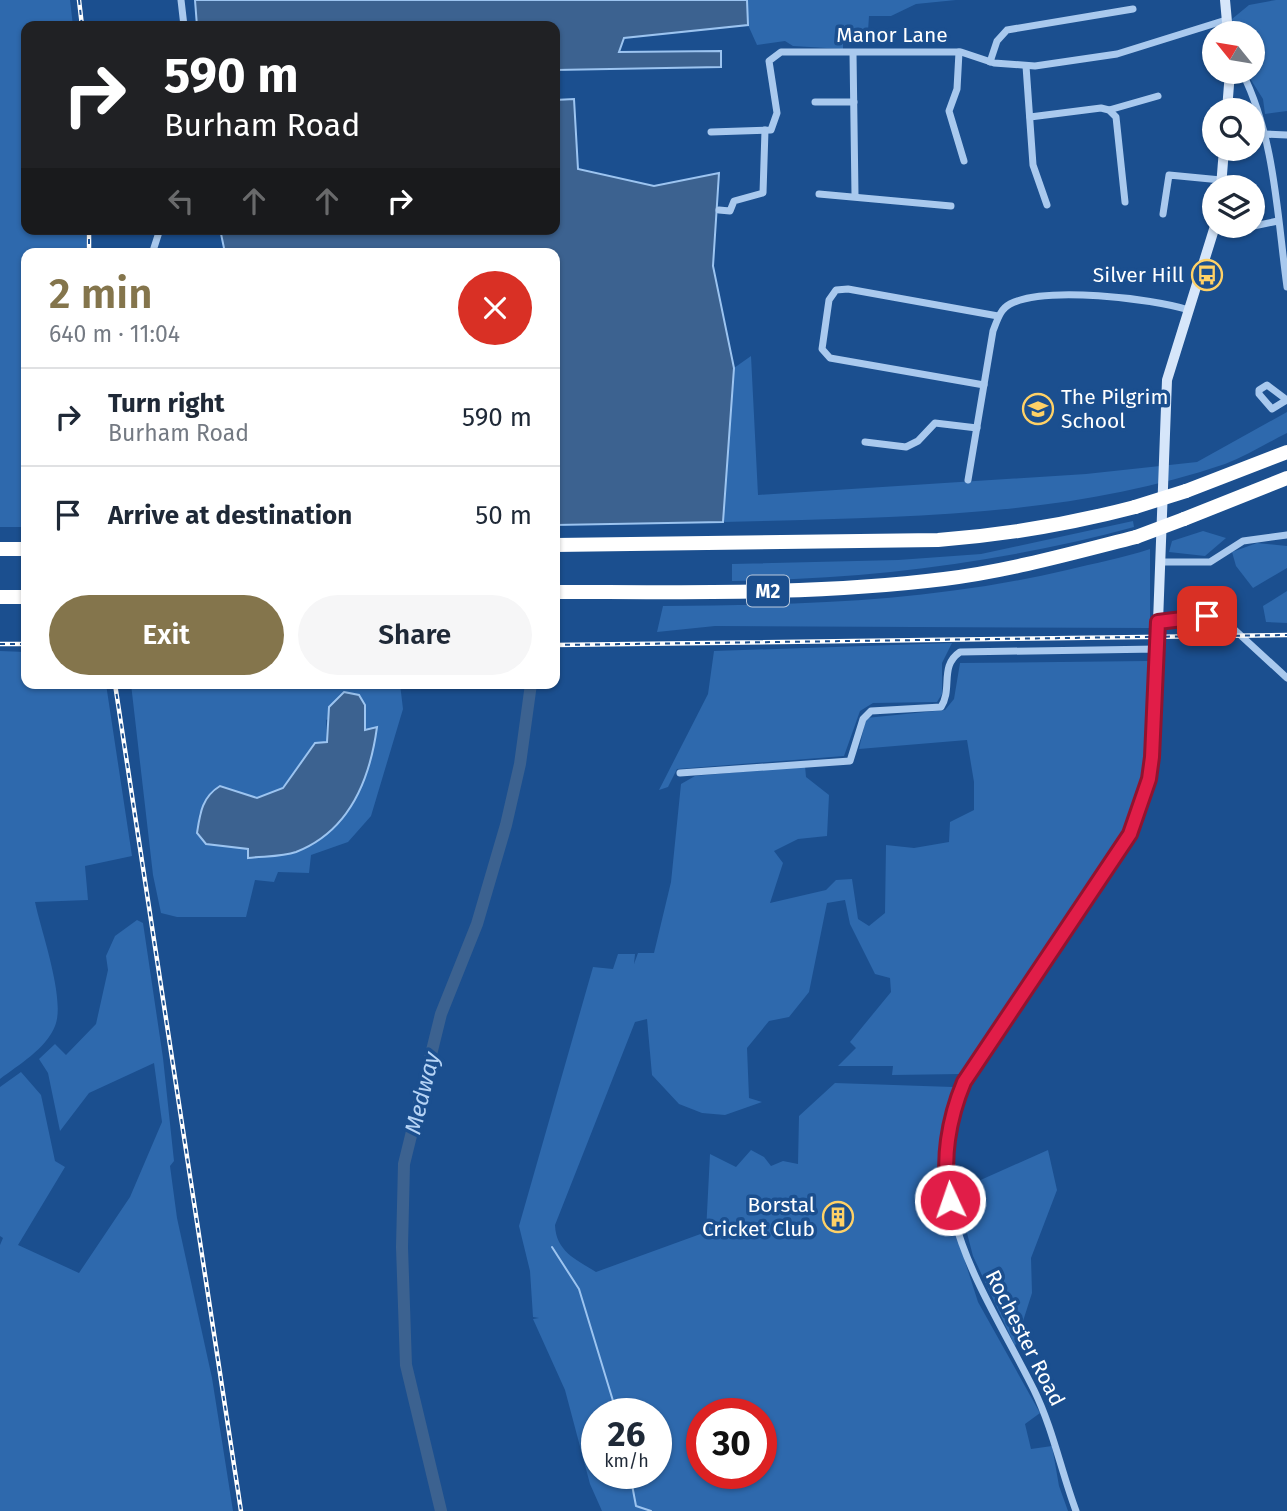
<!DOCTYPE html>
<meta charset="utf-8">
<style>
body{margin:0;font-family:"Fira Sans",sans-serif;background:#f6f6f7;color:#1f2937;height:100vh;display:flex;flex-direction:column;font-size:26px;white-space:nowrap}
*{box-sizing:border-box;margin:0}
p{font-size:23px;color:#747a83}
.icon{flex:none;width:38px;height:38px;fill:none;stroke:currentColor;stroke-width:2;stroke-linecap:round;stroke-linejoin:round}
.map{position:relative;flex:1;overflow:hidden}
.details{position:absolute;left:21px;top:248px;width:539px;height:441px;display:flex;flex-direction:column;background:#fff;border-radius:14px;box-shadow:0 2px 5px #0004}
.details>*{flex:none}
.guide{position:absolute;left:21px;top:21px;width:539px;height:214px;border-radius:14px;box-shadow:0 2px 5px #0004;background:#202124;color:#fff;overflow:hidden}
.needle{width:46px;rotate:300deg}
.controls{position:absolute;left:1202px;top:21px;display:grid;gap:14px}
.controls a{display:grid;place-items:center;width:63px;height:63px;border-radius:50%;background:#fff;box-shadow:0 2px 5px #0004;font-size:35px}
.speed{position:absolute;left:581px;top:1398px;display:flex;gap:14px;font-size:35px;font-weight:700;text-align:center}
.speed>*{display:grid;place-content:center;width:91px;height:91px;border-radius:50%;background:#fff;box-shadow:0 2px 5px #0004;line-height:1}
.speed small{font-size:18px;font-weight:400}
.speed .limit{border:10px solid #d22;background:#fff;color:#111}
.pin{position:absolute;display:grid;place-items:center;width:60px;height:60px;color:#fff;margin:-30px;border-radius:14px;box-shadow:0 4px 10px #0006}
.me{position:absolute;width:77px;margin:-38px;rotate:357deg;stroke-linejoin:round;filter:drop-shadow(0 0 5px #0008)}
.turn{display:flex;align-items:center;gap:24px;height:147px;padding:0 28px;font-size:32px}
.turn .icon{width:91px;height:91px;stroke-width:2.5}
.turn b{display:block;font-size:49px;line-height:60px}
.lanes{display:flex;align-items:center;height:66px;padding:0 28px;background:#0003;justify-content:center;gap:35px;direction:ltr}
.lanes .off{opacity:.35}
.round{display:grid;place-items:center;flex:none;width:74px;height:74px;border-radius:37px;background:#f6f6f7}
.summary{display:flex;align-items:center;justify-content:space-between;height:119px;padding:0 28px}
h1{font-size:42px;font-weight:600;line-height:52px;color:#84754c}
.button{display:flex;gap:14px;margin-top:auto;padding:14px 28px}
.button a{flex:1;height:80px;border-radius:42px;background:#84754c;color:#fff;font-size:28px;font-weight:600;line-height:80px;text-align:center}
.button a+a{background:#f6f6f7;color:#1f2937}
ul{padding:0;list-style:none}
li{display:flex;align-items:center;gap:21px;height:98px;padding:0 28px;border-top:2px solid #e0e1e3}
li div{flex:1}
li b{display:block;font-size:26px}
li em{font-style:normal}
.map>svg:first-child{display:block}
.green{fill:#2e69ad;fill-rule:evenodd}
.water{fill:#3c6290;stroke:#9cc4f0;stroke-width:2}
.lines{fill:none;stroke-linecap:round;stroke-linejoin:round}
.stream{stroke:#9cc4f0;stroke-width:2}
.river{stroke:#3c6290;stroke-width:12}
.street{stroke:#a9c9ee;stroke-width:7}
.secondary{stroke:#d6e6fa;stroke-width:10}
.highway{stroke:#fff;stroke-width:14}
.rail-casing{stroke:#fff;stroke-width:4.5}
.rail{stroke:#1b4f8f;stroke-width:2;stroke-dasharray:5;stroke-linecap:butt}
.highway-bridge{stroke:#fff;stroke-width:14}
.route-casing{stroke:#92132f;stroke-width:18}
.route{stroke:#e11d48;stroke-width:12}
.labels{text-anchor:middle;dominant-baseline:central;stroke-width:7;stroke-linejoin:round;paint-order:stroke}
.shield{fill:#1b4f8f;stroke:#bbcadd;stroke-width:2}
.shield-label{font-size:19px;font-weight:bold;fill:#fff}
.street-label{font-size:21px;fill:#fff;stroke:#1b4f8f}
.poi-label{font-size:21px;fill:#fff;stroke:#1b4f8f;text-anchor:end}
.water-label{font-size:23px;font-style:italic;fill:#b5d3f5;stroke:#1b4f8f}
</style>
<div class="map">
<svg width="1287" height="1511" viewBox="0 0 1287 1511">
<rect width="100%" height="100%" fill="#1b4f8f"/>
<!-- green -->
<g class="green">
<polygon points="0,0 70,0 73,26 26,26 26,229 86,229 86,254 26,254 26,527 0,527"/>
<polygon points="747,0 956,0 916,4 891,16 869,16 868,31 843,30 843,49 793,46 785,41 757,45 748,25"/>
<polygon points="1276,0 1287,0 1287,111 1265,114 1263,99 1246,72 1253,72 1253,33 1233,33 1232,19 1249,5"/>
<path d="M751,356L758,495L1086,474L1197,462L1287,412V433C1267,443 1246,456 1225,464C1064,519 892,517 723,522L734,368Z"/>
<path d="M1133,521L1134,527C1001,563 869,579 732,581V564L898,560L981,554Z"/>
<polygon points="1203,531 1226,538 1205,556 1169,552 1172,541"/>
<polygon points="1257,543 1287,546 1287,568 1253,588 1236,566 1232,552"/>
<path d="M1150,549V628L715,626L657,632L663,606C804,605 929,602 1067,570C1095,563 1123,558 1150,549Z"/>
<polygon points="1287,591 1287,623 1266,622 1263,606"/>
<polygon points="952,643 942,663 942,694 937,702 873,703 860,711 844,756 677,769 668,787 659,790 708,694 714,651"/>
<path d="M0,651L26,652V684H106L132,856L85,866L88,900L35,902C41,931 66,1000 55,1026C46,1049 18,1065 0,1079Z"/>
<path d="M1148,661V747L1140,792L1126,829L1091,888L961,1074L892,1075L893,1066H838L856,1048L850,1042L891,992L890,978L875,974L850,924L845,900L827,903L809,992L789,1017L769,1021L747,1048L749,1098L762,1102L725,1115L702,1113L679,1104L652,1075L647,1019L635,1022L555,1225C556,1251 575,1259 596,1272L706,1232L710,1154L736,1167L751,1150L764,1157L771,1166L783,1161L798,1164L799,1116L835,1083L953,1087L939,1149L945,1199L978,1302L1040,1413L1025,1424L1031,1449L1052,1446L1059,1486L1068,1511H602L590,1484L565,1390L533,1319L539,1318L533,1317L530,1271L519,1226L593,967L613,969L618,954H635L634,964L638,953H654L671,882L681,784L695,776L805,766L806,777L829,795L827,836L798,839L774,851L783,863L770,903L826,890L836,880L852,879L858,919L869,926L885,913L886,845L914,848L949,842L950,822L974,810V782L967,740L859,749L866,718L945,710L954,699L960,663ZM597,1414H656V1474H597ZM702,1414H761V1474H702Z"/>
<path d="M131,684H400L403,709L371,816L348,842L311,855L309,873L278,872L274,882L255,880L246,917H177L161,913L153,875ZM365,705V730L376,727L248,858V849L206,844L197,833L199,814L220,786L257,798L283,788L314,743L327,742L326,720Z"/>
<polygon points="137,920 143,923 163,1058 174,1161 170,1166 177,1218 212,1378 233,1511 0,1511 0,1245 3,1238 0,1236 0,1087 21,1072 41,1095 55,1161 65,1167 18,1245 79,1273 130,1197 162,1122 154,1063 89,1093 60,1131 48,1073 39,1059 55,1044 66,1055 96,1024 108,970 106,956 115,936"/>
<polygon points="1048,1150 1057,1190 1031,1258 1032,1293 1015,1346 973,1256 956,1191"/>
</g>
<!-- water -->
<g class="water">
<polygon points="195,0 747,0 748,25 624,38 619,52 721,51 721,67 555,70 555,26 197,26"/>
<polygon points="574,99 578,169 654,186 719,173 713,266 734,368 723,522 555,525 555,254 221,254 224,248 220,229 555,229 555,100"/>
<path d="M344,692L359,695L365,705V730L377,727C370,779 350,831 296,852C282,857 263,856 248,858V849L206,844L197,833C200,813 202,797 220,786L257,798L283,788L315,743L327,742L329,707Z"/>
</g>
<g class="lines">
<!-- stream -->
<g class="stream">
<polyline points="552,1247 579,1289 617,1414"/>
<polyline points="630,1474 636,1506 651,1511"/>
</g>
<!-- river -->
<polyline class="river" points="441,1511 406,1365 402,1247 404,1164 441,1014 477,924 506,825 520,764 531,684"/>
<!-- street -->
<g class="street">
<polyline points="181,0 184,26"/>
<polyline points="959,52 957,89 949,111 964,161"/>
<polyline points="853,53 855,195"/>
<polyline points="990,62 997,41 1007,30 1133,9"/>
<polyline points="1026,66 1033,165 1047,205"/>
<path d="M1242,72C1275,138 1277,214 1287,287"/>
<polyline points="815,102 854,102"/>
<polyline points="1109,110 1158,96"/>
<polyline points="1030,117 1101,108 1109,110 1116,117 1125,202"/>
<polyline points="711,132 771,130 777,113 769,61 781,52 961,52 994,63 1035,66 1117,54 1226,20"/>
<polyline points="1263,134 1287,135"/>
<polyline points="819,194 951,206"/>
<polyline points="719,210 730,211 734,201 763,193 765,130"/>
<polyline points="1163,214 1169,175 1221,180"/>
<polyline points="1215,228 1225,232 1278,221"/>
<polyline points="152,254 160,229"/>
<polyline points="984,385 830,358 822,349 829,300 836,290 848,289 998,316"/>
<polyline points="1287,400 1267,385 1259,390 1259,394 1272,409 1285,401 1287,400"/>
<polyline points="865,442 906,447 918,441 935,423 977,428"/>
<path d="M968,480L993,331C997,321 1000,309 1010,304C1045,286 1151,298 1189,310"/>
<polyline points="1161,562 1210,562 1243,541 1287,535"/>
<polyline points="1158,622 1207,616 1224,620 1287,678"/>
<path d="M680,773L850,761L863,719L871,711L941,707C953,689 939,666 960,652L1157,649L1152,757L1149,779L1130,834L964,1082C913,1198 985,1291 1034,1390C1053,1429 1061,1471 1076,1511"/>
</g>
<!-- secondary -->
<g class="secondary">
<polyline points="1225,0 1228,33"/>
<polyline points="1227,110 1230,72"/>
<polyline points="1221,187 1224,149"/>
<polyline points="1157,649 1167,380 1215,226"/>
</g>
<!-- highway -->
<g class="highway">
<polyline points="1186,491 1287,452"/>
<polyline points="1184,519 1287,478"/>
<path d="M555,545L938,540C1005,535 1070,524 1135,507"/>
<polyline points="0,549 26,549"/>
<path d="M555,592C684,592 815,595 944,579C1009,571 1073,553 1136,537"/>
<polyline points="0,597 26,597"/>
</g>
<!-- rail casing -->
<g class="rail-casing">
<g id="rail">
<polyline points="79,0 82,26"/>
<polyline points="89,229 89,254"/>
<polyline points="0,644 26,644"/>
<polyline points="555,645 1287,635"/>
<polyline points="115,684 241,1511"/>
</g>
</g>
<!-- rail -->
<use href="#rail" class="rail"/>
<!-- highway-bridge -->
<g class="highway-bridge">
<polyline points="1135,507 1186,491"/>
<polyline points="1136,537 1184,519"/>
</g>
</g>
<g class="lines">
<!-- route casing -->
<g class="route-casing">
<path id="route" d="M950,1200C941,1161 949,1118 964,1082L1130,834L1149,779L1152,757L1158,622L1207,616"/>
</g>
<!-- route -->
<use href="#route" class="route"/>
</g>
<!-- icons -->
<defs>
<g id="bus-ring" transform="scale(1.575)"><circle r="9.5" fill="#1b4f8f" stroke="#ffd166" stroke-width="1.5"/><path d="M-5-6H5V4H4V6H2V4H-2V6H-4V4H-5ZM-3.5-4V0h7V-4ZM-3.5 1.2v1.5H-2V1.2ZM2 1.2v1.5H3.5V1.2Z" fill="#ffd166"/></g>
<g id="school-ring" transform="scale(1.575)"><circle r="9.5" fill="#1b4f8f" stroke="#ffd166" stroke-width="1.5"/><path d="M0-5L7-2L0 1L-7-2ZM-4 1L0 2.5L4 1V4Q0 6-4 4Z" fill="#ffd166"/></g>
<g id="building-ring" transform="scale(1.575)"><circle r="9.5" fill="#1b4f8f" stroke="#ffd166" stroke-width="1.5"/><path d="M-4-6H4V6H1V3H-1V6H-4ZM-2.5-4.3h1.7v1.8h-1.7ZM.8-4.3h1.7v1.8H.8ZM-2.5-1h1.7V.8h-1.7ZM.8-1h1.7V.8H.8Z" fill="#ffd166"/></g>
</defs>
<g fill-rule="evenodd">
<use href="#bus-ring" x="1207" y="275"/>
<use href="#school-ring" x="1038" y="409"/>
<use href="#building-ring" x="838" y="1217"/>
</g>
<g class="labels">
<!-- shield labels -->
<rect class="shield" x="747" y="575.5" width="42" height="31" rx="5"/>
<g class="shield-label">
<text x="768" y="591">M2</text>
</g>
<!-- street labels -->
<g class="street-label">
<text x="892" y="35">Manor Lane</text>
<text transform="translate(1025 1338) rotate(63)">Rochester Road</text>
</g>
<!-- poi labels -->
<g class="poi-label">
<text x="1184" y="275">Silver Hill</text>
<text x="1061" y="397" text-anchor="start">The Pilgrim<tspan x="1061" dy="24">School</tspan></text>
<text x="815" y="1205">Borstal<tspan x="815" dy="24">Cricket Club</tspan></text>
</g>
<!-- water labels -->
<g class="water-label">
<text transform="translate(422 1093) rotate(-76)">Medway</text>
</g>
</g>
</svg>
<div class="controls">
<a><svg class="needle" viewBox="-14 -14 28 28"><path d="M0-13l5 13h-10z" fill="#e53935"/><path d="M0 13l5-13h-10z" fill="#747a83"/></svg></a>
<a><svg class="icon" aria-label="search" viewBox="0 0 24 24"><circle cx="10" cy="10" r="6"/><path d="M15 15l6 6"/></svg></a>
<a><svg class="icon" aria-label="layers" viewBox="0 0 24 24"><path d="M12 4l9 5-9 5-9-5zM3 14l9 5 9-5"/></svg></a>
</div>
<div class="speed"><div>26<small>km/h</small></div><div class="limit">30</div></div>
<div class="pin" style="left:1207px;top:616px;background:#d93025"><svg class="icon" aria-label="arrive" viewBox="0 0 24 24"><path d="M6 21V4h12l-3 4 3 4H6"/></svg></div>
<svg class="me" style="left:950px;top:1200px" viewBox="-20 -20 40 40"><circle r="17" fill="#e11d48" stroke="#fff" stroke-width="3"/><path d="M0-11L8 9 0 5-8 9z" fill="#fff"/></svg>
<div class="guide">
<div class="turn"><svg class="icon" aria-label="right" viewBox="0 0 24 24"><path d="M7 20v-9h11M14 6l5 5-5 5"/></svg><div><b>590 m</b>Burham Road</div></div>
<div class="lanes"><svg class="icon off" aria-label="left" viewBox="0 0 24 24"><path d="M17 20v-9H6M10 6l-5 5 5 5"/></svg><svg class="icon off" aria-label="ahead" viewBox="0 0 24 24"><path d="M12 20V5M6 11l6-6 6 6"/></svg><svg class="icon off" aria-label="ahead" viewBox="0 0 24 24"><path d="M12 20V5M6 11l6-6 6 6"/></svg><svg class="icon" aria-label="right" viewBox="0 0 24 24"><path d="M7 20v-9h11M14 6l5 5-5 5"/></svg></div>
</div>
<section class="details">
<div class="summary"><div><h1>2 min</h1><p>640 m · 11:04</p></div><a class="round" style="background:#d93025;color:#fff"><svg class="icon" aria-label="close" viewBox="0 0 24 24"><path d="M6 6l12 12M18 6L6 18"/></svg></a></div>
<ul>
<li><svg class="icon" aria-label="right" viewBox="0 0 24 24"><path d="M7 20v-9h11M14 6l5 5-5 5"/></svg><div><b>Turn right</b><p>Burham Road</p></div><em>590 m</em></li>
<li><svg class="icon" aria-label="arrive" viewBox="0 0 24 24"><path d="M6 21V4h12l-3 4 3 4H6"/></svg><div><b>Arrive at destination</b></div><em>50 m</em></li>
</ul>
<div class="button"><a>Exit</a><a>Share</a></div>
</section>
</div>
